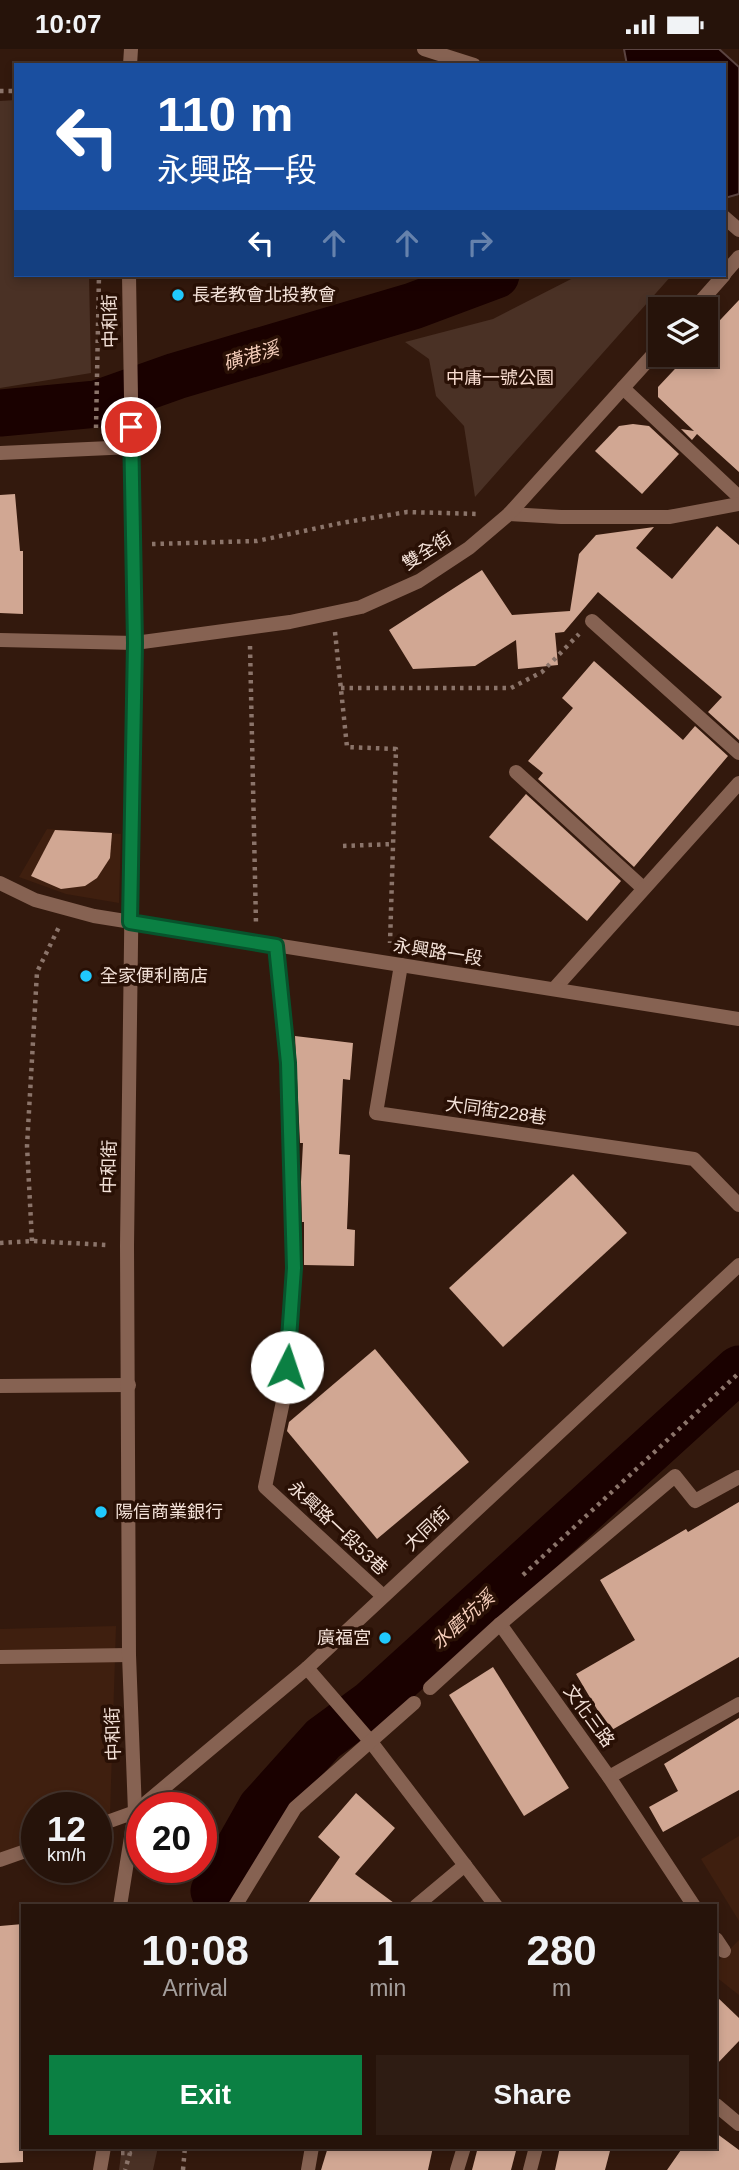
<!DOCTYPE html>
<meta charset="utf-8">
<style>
body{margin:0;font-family:Arial,"Noto Sans TC",sans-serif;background:#2e1c13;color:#f1f3f6;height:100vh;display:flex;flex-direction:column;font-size:26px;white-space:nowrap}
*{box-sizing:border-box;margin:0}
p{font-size:23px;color:#a49e9c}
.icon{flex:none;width:38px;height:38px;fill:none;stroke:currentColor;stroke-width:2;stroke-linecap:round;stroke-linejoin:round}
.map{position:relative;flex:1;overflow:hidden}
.sheet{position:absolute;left:21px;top:1855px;width:696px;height:245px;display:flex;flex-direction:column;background:#26130a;border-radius:0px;box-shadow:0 4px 10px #0003,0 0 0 2px #42322b}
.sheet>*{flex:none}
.banner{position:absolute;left:14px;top:14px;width:712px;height:214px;border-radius:0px;box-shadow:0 4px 10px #0003,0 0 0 2px #42322b;background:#1a4fa0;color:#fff;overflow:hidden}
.buttons{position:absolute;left:648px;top:248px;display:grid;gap:14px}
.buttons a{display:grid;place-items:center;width:70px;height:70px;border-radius:0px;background:#26130a;box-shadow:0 4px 10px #0003,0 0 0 2px #42322b;font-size:35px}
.speed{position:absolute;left:21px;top:1743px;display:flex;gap:14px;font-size:35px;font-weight:700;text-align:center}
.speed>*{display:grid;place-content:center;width:91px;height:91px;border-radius:50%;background:#26130a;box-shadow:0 4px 10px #0003,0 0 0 2px #42322b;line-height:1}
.speed small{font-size:18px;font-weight:400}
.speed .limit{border:10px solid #d22;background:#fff;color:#111}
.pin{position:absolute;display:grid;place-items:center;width:60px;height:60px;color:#fff;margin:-30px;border:4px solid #fff;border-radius:50%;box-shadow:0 2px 7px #0007}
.me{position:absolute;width:77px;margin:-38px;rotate:4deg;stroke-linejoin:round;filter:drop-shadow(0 0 5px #0008)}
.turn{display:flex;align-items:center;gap:24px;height:147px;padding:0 28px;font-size:32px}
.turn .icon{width:91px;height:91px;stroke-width:2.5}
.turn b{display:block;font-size:49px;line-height:60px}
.lanes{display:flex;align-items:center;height:66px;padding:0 28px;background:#0003;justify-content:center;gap:35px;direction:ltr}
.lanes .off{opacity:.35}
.eta{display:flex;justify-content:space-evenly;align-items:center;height:119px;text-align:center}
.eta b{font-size:42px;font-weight:700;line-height:49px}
.cta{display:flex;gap:14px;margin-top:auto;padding:14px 28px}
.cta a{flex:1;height:80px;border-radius:0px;background:#0b8043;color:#fff;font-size:28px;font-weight:700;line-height:80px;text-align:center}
.cta a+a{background:#2e1c13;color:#f1f3f6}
.status{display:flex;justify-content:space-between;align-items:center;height:49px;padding:0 35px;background:#26130a;direction:ltr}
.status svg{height:19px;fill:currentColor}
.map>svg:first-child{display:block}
.built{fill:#3f1f0f}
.green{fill:#4a3125}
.water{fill:#1a0100;stroke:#5b4441;stroke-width:2}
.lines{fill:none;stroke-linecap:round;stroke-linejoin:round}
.river{stroke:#1a0100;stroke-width:47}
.building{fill:#d1a793}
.path{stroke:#8b746a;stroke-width:4.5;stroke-dasharray:3.5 5;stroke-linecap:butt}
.service{stroke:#866252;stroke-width:14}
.minor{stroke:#866252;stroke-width:14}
.tertiary{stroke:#866252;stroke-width:14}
.route-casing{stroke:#07532c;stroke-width:18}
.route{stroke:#0b8043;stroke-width:12}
.poi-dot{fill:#20c9fd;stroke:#291005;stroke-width:2.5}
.labels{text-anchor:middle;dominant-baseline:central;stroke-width:7;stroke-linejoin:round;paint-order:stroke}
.poi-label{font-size:18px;fill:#f4e2d9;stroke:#291005;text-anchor:start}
.street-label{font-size:18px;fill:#f4e2d9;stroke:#291005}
.park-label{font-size:18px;fill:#f7dbcf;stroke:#291005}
.water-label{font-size:19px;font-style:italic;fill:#f6cebb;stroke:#291005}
</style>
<div class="status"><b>10:07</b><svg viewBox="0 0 49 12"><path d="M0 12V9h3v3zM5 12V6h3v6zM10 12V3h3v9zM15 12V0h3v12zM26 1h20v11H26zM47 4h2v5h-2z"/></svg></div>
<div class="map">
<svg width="739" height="2121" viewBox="0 0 739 2121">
<rect width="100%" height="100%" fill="#33190d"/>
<!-- built -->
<g class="built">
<polygon points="47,780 121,785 119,854 66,845 19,828"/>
<polygon points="116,1577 110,1766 96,1777 96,1759 37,1759 37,1803 0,1812 0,1580"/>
<polygon points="739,1787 739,1872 701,1810"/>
<polygon points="739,1891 739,1946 716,1928 716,1914"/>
</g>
<!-- green -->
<g class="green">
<polygon points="16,51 16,226 89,226 91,324 0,339 0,52"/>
<polygon points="579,226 672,226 475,448 464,377 436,347 429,310 405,293 493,270"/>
<polygon points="122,2098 158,2098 153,2121 119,2121"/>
</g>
<!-- water -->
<polygon class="water" points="624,0 719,0 739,18 739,145 725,149 724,16 627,16"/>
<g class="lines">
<!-- river -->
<g class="river">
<polyline points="0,364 97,355 176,327 413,257 496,226"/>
<polyline points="214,1842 261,1759 323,1690 372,1654 739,1320"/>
</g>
</g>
<!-- building -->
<g class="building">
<polygon points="739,251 739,423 697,385 692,391 681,380 694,382 658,348 658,338 688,306 705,306 705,287"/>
<polygon points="633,375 649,377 679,405 642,445 595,402 619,377"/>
<polygon points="15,445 20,502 23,502 23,565 0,564 0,446"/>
<polygon points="717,477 739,496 739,691 708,663 722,648 598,543 564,583 555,584 558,616 518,620 516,591 475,617 413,620 389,581 482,521 512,566 570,562 579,505 596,486 654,478 636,499 672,530"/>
<polygon points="594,612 683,691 695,677 728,707 634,818 538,730 543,724 528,712 573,659 562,649"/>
<polygon points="526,745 621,832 587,872 489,788"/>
<polygon points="55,781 112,784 110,809 97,829 85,837 61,840 31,827"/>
<polygon points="295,987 353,994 350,1031 343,1030 339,1105 350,1106 347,1180 355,1181 354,1217 304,1216 304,1173 302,1173 301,1133 303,1094 300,1094"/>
<polygon points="573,1125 627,1184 503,1298 449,1239"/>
<polygon points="375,1300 469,1413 377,1490 287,1382 289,1373"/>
<polygon points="739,1453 739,1608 610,1682 576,1625 635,1591 600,1531 686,1480 688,1483"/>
<polygon points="493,1618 569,1739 524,1767 449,1646"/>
<polygon points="739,1669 739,1741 663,1783 649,1758 678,1742 664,1715"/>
<polygon points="356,1744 395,1779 355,1825 398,1857 306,1857 340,1808 318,1788"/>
<polygon points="23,1875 23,2113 0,2114 0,1877"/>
<polygon points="716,1947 739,1969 739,1992 716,2016"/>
<polygon points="716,2084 739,2101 739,2121 667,2121 683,2098 716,2098"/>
<polygon points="328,2098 433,2098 428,2121 321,2121"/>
<polygon points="478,2098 517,2098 511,2121 472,2121"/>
<polygon points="560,2098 611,2098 605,2121 555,2121"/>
</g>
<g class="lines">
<!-- path -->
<g class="path">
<polyline points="0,42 16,42"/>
<polyline points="96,379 99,226"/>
<polyline points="152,495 257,492 341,474 407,463 480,465"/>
<polyline points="335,583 347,698 396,700 390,894"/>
<polyline points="250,597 256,875"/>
<polyline points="341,639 511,639 542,623 579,585"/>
<polyline points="343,797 393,795"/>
<polyline points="32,1192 27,1097 37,923 59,878"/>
<polyline points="0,1194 32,1192 107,1196"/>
<polyline points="523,1526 739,1324"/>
<polyline points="121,2104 130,2104 125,2121"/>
<polyline points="183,2121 185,2098"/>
</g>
<!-- service -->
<g class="service">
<polyline points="623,339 739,448"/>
<polyline points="0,404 132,398"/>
<polyline points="509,465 561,468 669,468 739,455"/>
<polyline points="592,572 739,704"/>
<polyline points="0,591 135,594"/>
<polyline points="516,723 643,839"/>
<polyline points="276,897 288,1014 294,1219 285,1343 265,1438 383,1547"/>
<polyline points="401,916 376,1064 694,1110 739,1156"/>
<polyline points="554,940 739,734"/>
<polyline points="0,1337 129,1336"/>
<polyline points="500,1575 609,1728 739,1655"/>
<polyline points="307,1619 371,1693 496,1857"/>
<polyline points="430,1639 500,1575 675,1427 695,1452 739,1428"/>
<polyline points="609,1728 694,1857"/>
<polyline points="235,1857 295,1759 414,1654"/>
<polyline points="416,1857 465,1816"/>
<polyline points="716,1890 724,1902"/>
<polyline points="716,2056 739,2075"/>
<polyline points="308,2121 312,2098"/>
<polyline points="457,2121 464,2098"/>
<polyline points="530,2121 536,2098"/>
</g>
<!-- minor -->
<g class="minor">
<polyline points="424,0 474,16"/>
<polyline points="724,168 739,181"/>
<polyline points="724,225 739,208"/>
<polyline points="693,261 724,226"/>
<polyline points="135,594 290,573 361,558 419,532 469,499 509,465 660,298"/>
<polyline points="0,834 35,851 94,867 739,970"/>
<polyline points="0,1608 129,1606"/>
<polyline points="96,1777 135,1763 307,1619 739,1216"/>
<polyline points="0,1811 37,1798"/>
</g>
<!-- tertiary -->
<g class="tertiary">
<polyline points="130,16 131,0"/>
<polyline points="120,1857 135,1763 129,1606 127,1197 135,594 129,226"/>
<polyline points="100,2121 104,2098"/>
</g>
</g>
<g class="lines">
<!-- route casing -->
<g class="route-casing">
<polyline id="route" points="131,378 135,594 130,873 276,897 288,1014 294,1219 287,1318"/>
</g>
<!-- route -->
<use href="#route" class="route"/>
</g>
<!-- markers -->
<g class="poi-dot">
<circle cx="178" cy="246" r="7"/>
<circle cx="86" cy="927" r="7"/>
<circle cx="101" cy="1463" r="7"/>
<circle cx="385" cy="1589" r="7"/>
</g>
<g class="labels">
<!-- poi labels -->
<g class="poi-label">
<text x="192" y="246">長老教會北投教會</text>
<text x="100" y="927">全家便利商店</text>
<text x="115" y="1463">陽信商業銀行</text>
<text x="371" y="1589" text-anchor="end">廣福宮</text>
</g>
<!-- street labels -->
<g class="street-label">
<text transform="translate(110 272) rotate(-91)">中和街</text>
<text transform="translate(427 502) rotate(-32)">雙全街</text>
<text transform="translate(438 903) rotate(9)">永興路一段</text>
<text transform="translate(496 1062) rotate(8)">大同街228巷</text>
<text transform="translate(109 1118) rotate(-89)">中和街</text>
<text transform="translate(338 1479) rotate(43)">永興路一段53巷</text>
<text transform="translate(427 1480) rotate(-43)">大同街</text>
<text transform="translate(589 1667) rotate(54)">文化三路</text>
<text transform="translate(113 1685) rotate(-92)">中和街</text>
</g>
<!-- park labels -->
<g class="park-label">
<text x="500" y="329">中庸一號公園</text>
</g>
<!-- water labels -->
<g class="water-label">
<text transform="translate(251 307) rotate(-17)">磺港溪</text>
<text transform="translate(463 1571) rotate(-42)">水磨坑溪</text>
</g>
</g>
</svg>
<div class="buttons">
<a><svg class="icon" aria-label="layers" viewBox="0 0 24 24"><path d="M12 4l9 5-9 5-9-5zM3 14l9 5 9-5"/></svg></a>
</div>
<div class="speed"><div>12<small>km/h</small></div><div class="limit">20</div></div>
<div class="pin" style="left:131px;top:378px;background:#d93025"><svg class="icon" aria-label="arrive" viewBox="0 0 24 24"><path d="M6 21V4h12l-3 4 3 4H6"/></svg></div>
<svg class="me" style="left:287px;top:1318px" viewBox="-20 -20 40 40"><circle r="19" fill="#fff"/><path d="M0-13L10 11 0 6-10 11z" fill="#0b8043"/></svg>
<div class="banner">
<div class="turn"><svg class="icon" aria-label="left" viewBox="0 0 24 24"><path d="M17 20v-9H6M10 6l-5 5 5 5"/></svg><div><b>110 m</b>永興路一段</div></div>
<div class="lanes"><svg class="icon" aria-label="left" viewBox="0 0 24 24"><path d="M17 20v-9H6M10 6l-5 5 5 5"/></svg><svg class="icon off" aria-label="ahead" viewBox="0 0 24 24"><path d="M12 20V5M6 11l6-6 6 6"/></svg><svg class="icon off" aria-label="ahead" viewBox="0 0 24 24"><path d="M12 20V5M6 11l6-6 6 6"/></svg><svg class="icon off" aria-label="right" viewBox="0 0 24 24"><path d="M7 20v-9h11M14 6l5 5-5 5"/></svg></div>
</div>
<section class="sheet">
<div class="eta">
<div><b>10:08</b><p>Arrival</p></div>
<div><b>1</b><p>min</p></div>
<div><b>280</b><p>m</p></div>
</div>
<div class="cta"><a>Exit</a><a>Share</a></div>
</section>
</div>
